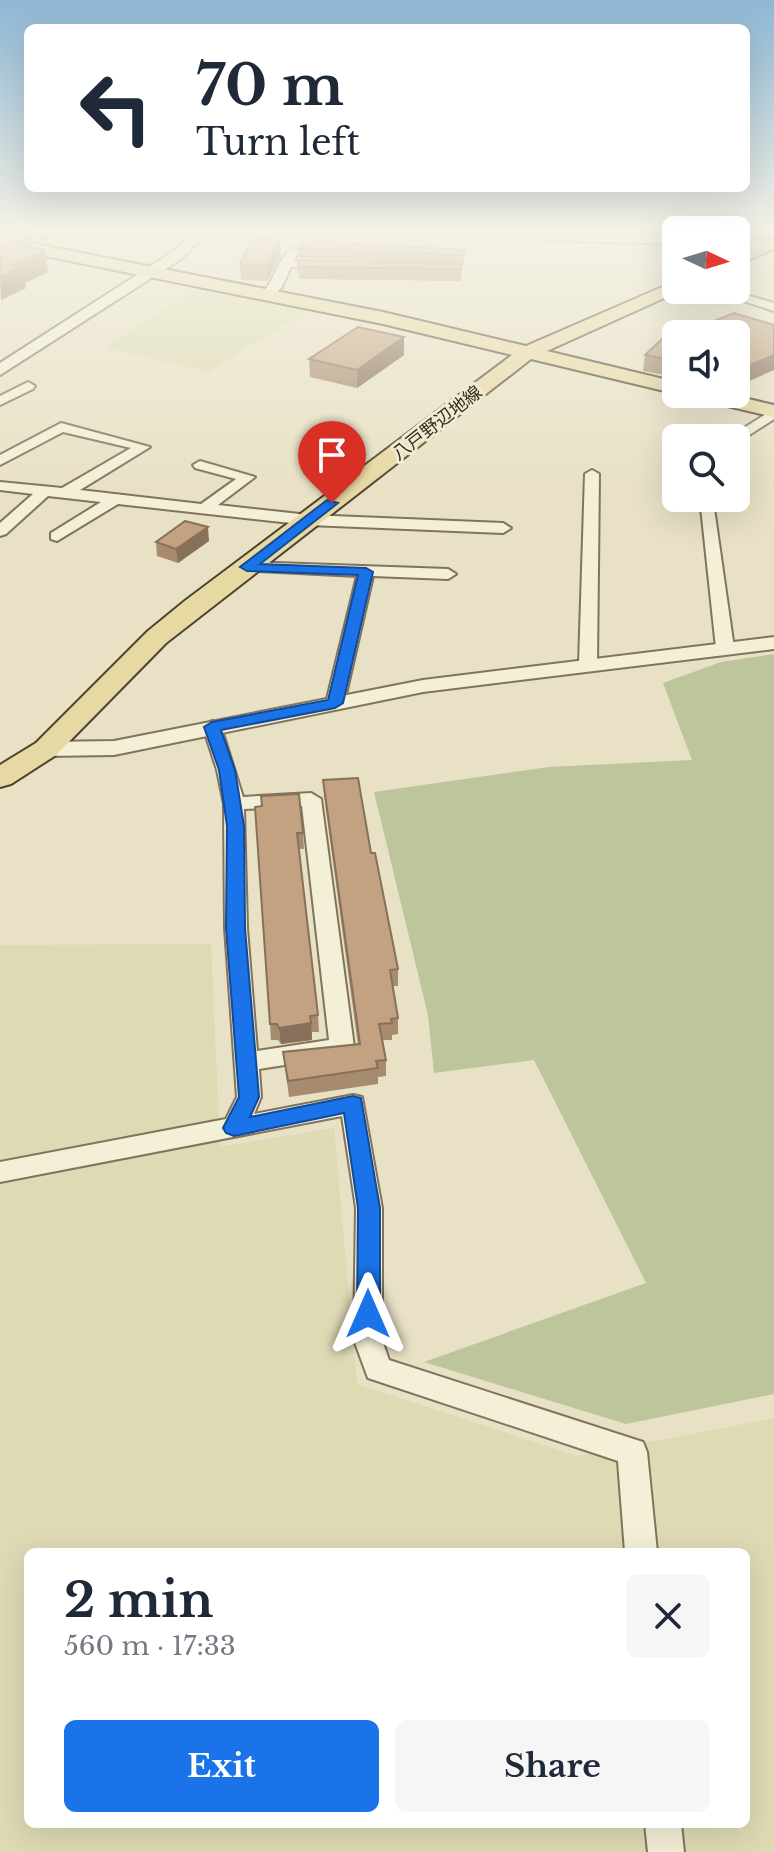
<!DOCTYPE html>
<meta charset="utf-8">
<style>
:root{--surface:#fff;--page:#f6f6f7;--text:#1f2937;--muted:#747a83;--accent:#1a73e8}
body{margin:0;font-family:"Libre Baskerville","Noto Sans JP",serif;background:var(--page);color:var(--text);height:100vh;display:flex;flex-direction:column;font-size:30px;white-space:nowrap}
*{box-sizing:border-box;margin:0}
p{font-size:26px;color:var(--muted)}
.icon{flex:none;width:44px;height:44px;fill:none;stroke:currentColor;stroke-width:2;stroke-linecap:round;stroke-linejoin:round}
.map{position:relative;flex:1;overflow:hidden}
.panel{position:absolute;left:24px;top:1548px;width:726px;height:280px;display:flex;flex-direction:column;background:var(--surface);border-radius:12px;box-shadow:0 8px 32px #0002}
.panel>*{flex:none}
.banner{position:absolute;left:24px;top:24px;width:726px;height:168px;border-radius:12px;box-shadow:0 8px 32px #0002;background:#fff;color:var(--text);overflow:hidden}
.needle{width:52px;rotate:94deg}
.fabs{position:absolute;left:662px;top:216px;display:grid;gap:16px}
.fabs a{display:grid;place-items:center;width:88px;height:88px;border-radius:12px;background:var(--surface);box-shadow:0 8px 32px #0002;font-size:40px}
.pin{position:absolute;display:grid;place-items:center;width:68px;height:68px;color:#fff;margin:-82px -34px;border-radius:50% 50% 50% 0;rotate:-45deg;box-shadow:0 0 8px #0007}
.pin .icon{rotate:45deg}
.me{position:absolute;width:88px;margin:-44px;rotate:0deg;stroke-linejoin:round;filter:drop-shadow(0 0 6px #0008)}
.turn{display:flex;align-items:center;gap:28px;height:168px;padding:0 40px;font-size:36px}
.turn .icon{width:104px;height:104px;stroke-width:2.5}
.turn b{display:block;font-size:56px;line-height:68px}
.round{display:grid;place-items:center;flex:none;width:84px;height:84px;border-radius:12px;background:var(--page)}
.head{display:flex;align-items:center;justify-content:space-between;height:136px;padding:0 40px}
h1{font-size:48px;font-weight:800;line-height:60px}
.cta{display:flex;gap:16px;margin-top:auto;padding:16px 40px}
.cta a{flex:1;height:92px;border-radius:12px;background:var(--accent);color:#fff;font-size:32px;font-weight:800;line-height:92px;text-align:center}
.cta a+a{background:var(--page);color:var(--text)}
.map>svg:first-child{display:block}
.farmland{fill:#dddab4;fill-rule:evenodd}
.green{fill:#bcc59b}
.lines{fill:none;stroke-linecap:round;stroke-linejoin:round}
.minor-casing{stroke:#81745e;stroke-width:4}
.tertiary-casing{stroke:#81745e;stroke-width:4}
.primary-casing{stroke:#4f4231;stroke-width:4}
.minor{fill:#f4efd7;fill-rule:evenodd}
.tertiary{fill:#f4efd7;fill-rule:evenodd}
.primary{fill:#e7d9a2;fill-rule:evenodd}
.wall{fill:#a78b6e}
.shaded-wall{fill:#88715a}
.building{fill:#c2a280;stroke:#88715a;stroke-width:2}
.route{fill:#1a73e8;stroke:#114b97;stroke-width:2}
.labels{text-anchor:middle;dominant-baseline:central;stroke-width:6;stroke-linejoin:round;paint-order:stroke}
.far-street-label{font-size:18px;fill:#332b20;stroke:#f1ebd4}
</style>
<div class="map">
<svg width="774" height="1852" viewBox="0 0 774 1852">
<rect width="100%" height="100%" fill="#e8e1c5"/>
<!-- farmland -->
<g class="farmland">
<path d="M65,232H184L179,242L60,239Z"/>
<path d="M305,232H536L535,255L299,247Z"/>
<path d="M196,288L309,310L209,372L105,348Z"/>
<path d="M211,944L220,1147L334,1128L357,1384L577,1456L774,1418V1852H0V945ZM28,1552H746V1824H28Z"/>
</g>
<!-- green -->
<path class="green" d="M774,654V1394L626,1424L424,1362L646,1283L534,1060L434,1073L428,1015L374,792L549,767L692,760L663,683L721,662Z"/>
<g class="lines">
<!-- minor casing -->
<g class="minor-casing">
<g id="minor">
<path d="M544,235L676,238V244L540,240V236Z"/>
<path d="M736,240L771,241L774,247L736,246Z"/>
<path d="M293,248L299,251L294,261L324,262L330,265L324,268L291,267L282,287L272,297H264L262,294C274,281 279,256 293,248Z"/>
<path d="M709,290H728L774,303V311Z"/>
<path d="M28,382L35,386L33,389L0,405V396Z"/>
<path d="M774,409V419L740,441L728,438Z"/>
<path d="M61,423L150,447L80,490L201,504L236,479L195,468L193,465L200,461L255,477L218,505L309,515L503,523L511,528L503,533L309,525L118,504L57,541L51,539V533L101,502L48,496L6,534L0,536V523L33,494L0,490V482L62,488L131,448L63,432L0,465V455Z"/>
<path d="M592,470L599,474L597,664L588,669L579,664L585,474Z"/>
<path d="M700,498H710L713,501L734,648L725,653L716,648Z"/>
<path d="M247,562L448,569L456,574L448,579L373,576L344,703L335,709L326,703L357,576L241,570V564Z"/>
<path d="M212,721L221,727L243,797L311,793L321,799L354,1047L350,1053L342,1056L259,1069L261,1097L254,1114L353,1095L362,1097L382,1208V1340L389,1360L643,1442L647,1452L657,1552H625L618,1461L368,1378L354,1340L356,1208L342,1116L0,1182V1162L226,1119L237,1097L225,928L224,804L217,770L203,727ZM302,806L329,1040L257,1051L247,928L244,809Z"/>
<path d="M645,1824H681L684,1852H648Z"/>
</g>
</g>
<!-- tertiary casing -->
<g class="tertiary-casing">
<g id="tertiary">
<path d="M195,232H208L181,259L0,375V363L171,253Z"/>
<path d="M774,637V649L423,692L114,755L46,756L38,754L35,749L38,744L46,742L114,741L423,680Z"/>
</g>
</g>
<!-- primary casing -->
<g class="primary-casing">
<g id="primary">
<path d="M0,237L383,312L526,346L676,281V290H682L547,351L676,382L677,394L531,359L166,643L56,755L11,784L0,787V765L36,743L148,631L186,600L512,355L383,324L0,247Z"/>
<path d="M774,238V249L736,265V254Z"/>
<path d="M690,394H727L774,405V417L693,398Z"/>
</g>
</g>
<!-- minor -->
<use href="#minor" class="minor"/>
<!-- tertiary -->
<use href="#tertiary" class="tertiary"/>
<!-- primary -->
<use href="#primary" class="primary"/>
</g>
<!-- wall -->
<g class="wall">
<path d="M0,232H52L44,243L31,240L32,248L45,250L48,272L25,283L26,288L1,300Z"/>
<path d="M280,240L281,255L267,281L241,280L240,264Z"/>
<path d="M304,243L464,250V260L463,264L299,258L298,248L305,247Z"/>
<path d="M297,260L462,264L461,281L300,279L297,271Z"/>
<path d="M676,336V373L669,370L664,375L643,371L645,355L666,340Z"/>
<path d="M404,337V355L357,388L310,377L309,359Z"/>
<path d="M209,541L178,563L157,556L156,542Z"/>
<path d="M323,780L371,853L398,969V986H393L398,1018V1034L392,1035V1040H383L386,1060V1076L378,1077V1084L289,1097L283,1052L358,1045L324,796Z"/>
<path d="M255,807L303,833L304,849H299L318,1015L319,1032H312V1040L281,1044L278,1040H271Z"/>
</g>
<!-- shaded-wall -->
<g class="shaded-wall">
<path d="M42,232H52L44,243Z"/>
<path d="M30,236L33,256L45,250L48,272L25,283L26,288L1,300L0,277L14,244Z"/>
<path d="M280,240L281,255L267,281V265Z"/>
<path d="M404,337V355L357,388V370Z"/>
<path d="M671,354L669,370L664,375L666,359Z"/>
<path d="M774,355V370L736,387V371Z"/>
<path d="M208,527L209,541L178,563L176,549Z"/>
<path d="M311,1023L312,1040L281,1044L279,1028Z"/>
</g>
<!-- building -->
<g class="building">
<path d="M0,232L30,236L14,244L45,250L14,265L22,266L0,277Z"/>
<path d="M254,239L280,240L267,265L240,264L250,242Z"/>
<path d="M322,242L464,250V255L298,248L306,247L304,243Z"/>
<path d="M297,260L462,264L461,269L300,267Z"/>
<path d="M734,313L774,325V355L736,371V334H681Z"/>
<path d="M358,327L404,337L357,370L309,359Z"/>
<path d="M676,336V356L671,354L666,359L645,355L662,339L666,340Z"/>
<path d="M185,521L208,527L176,549L156,542Z"/>
<path d="M358,778L371,853H375L398,969L390,970L398,1018L391,1019L392,1023L379,1024L386,1060L376,1061L378,1068L288,1081L283,1052L360,1044L323,780Z"/>
<path d="M299,794L303,833H297L318,1015L310,1016L311,1023L279,1028L277,1024H270L255,807L262,806L261,796Z"/>
</g>
<!-- sky -->
<linearGradient id="sky" x2="0" y2="1"><stop stop-color="#8db7d5"/><stop offset="0.47" stop-color="#f5f2e5"/><stop offset="1" stop-color="#f5f2e5" stop-opacity="0"/></linearGradient>
<rect width="774" height="491" fill="url(#sky)"/>
<!-- route -->
<path class="route" d="M327,500L338,503L260,564L366,568L373,572L343,703L335,708L221,730L235,770L244,826L245,928L259,1097L250,1117L353,1096L361,1098L380,1208V1314L377,1321L368,1324L360,1321L357,1314L358,1208L344,1113L234,1136L226,1133L223,1128L239,1097L226,928L227,826L219,770L204,727L212,722L328,700L358,575L247,571L240,567Z"/>
<g class="labels">
<!-- far-street labels -->
<g class="far-street-label">
<text transform="translate(437 423) rotate(-38)">八戸野辺地線</text>
</g>
</g>
</svg>
<div class="fabs">
<a><svg class="needle" viewBox="-14 -14 28 28"><path d="M0-13l5 13h-10z" fill="#e53935"/><path d="M0 13l5-13h-10z" fill="#747a83"/></svg></a>
<a><svg class="icon" aria-label="sound" viewBox="0 0 24 24"><path d="M4 9h4l5-4v14l-5-4H4zM17 9q2 3 0 6"/></svg></a>
<a><svg class="icon" aria-label="search" viewBox="0 0 24 24"><circle cx="10" cy="10" r="6"/><path d="M15 15l6 6"/></svg></a>
</div>
<div class="pin" style="left:332px;top:503px;background:#d93025"><svg class="icon" aria-label="arrive" viewBox="0 0 24 24"><path d="M6 21V4h12l-3 4 3 4H6"/></svg></div>
<svg class="me" style="left:368px;top:1314px" viewBox="-20 -20 40 40"><path d="M0-17L14 15 0 8-14 15z" fill="#1a73e8" stroke="#fff" stroke-width="4"/></svg>
<div class="banner">
<div class="turn"><svg class="icon" aria-label="left" viewBox="0 0 24 24"><path d="M17 20v-9H6M10 6l-5 5 5 5"/></svg><div><b>70 m</b>Turn left</div></div>
</div>
<section class="panel">
<div class="head"><div><h1>2 min</h1><p>560 m · 17:33</p></div><a class="round"><svg class="icon" aria-label="close" viewBox="0 0 24 24"><path d="M6 6l12 12M18 6L6 18"/></svg></a></div>
<div class="cta"><a>Exit</a><a>Share</a></div>
</section>
</div>
